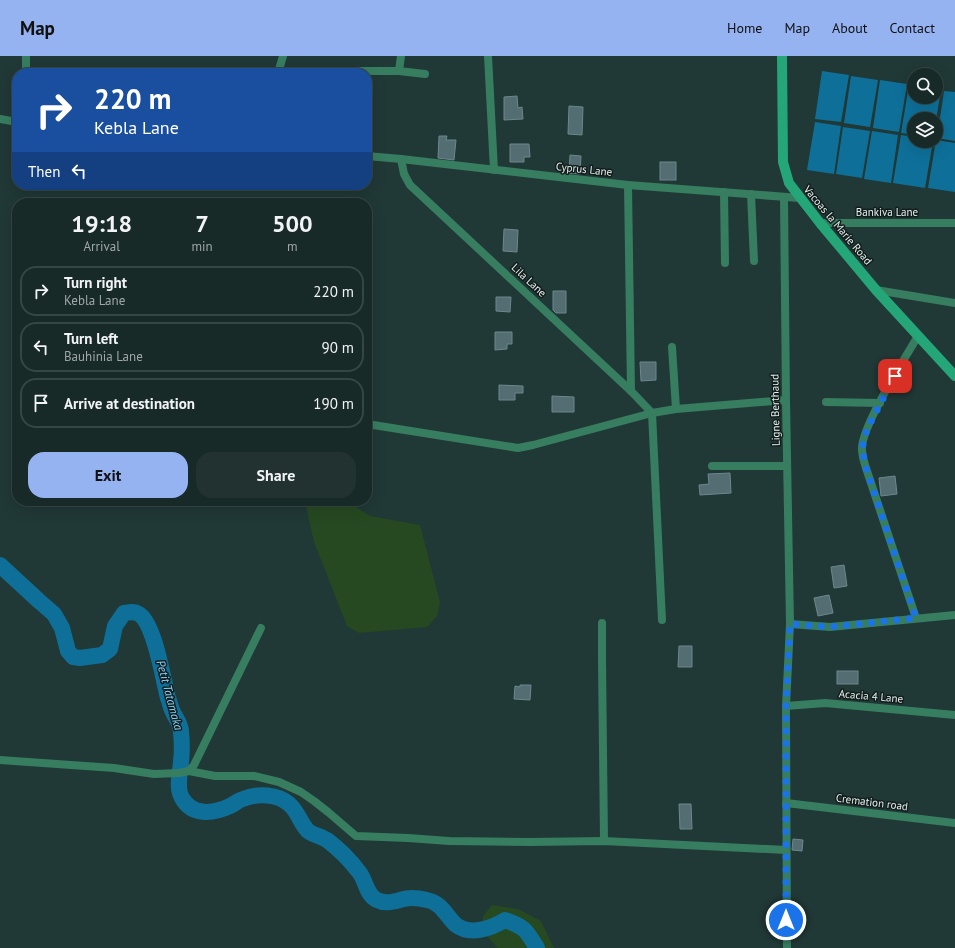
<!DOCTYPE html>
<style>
:root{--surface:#182a28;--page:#213230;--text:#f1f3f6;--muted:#9fa7a8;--line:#364645;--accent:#95b2f1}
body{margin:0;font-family:"PT Sans",sans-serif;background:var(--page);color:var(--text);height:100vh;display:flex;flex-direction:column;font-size:15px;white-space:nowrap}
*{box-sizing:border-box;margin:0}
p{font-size:13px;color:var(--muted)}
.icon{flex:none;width:22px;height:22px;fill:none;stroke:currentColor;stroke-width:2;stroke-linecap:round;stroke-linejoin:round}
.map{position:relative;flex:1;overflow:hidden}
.sheet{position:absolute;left:12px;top:142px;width:360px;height:308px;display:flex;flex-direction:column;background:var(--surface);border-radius:16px;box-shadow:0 4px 16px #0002,0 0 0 1px var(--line)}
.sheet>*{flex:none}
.hud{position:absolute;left:12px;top:12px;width:360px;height:122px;border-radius:16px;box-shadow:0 4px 16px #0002,0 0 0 1px var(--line);background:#1a4fa0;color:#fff;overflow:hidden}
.tools{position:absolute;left:907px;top:12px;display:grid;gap:8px}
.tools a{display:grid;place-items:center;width:36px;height:36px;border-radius:50%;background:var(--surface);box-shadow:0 4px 16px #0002,0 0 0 1px var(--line);font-size:20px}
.pin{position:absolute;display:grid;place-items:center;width:34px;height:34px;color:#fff;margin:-17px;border-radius:8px;box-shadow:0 2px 6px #0006}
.me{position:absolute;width:44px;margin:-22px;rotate:0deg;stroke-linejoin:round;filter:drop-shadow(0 0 3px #0008)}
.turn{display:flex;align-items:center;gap:14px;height:84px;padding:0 16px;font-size:18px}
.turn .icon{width:52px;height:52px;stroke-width:2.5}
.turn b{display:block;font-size:28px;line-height:34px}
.then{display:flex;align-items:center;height:38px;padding:0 16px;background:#0003;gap:8px;font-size:15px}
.eta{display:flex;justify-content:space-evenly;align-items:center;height:68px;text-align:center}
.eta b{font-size:24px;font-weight:700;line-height:28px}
.button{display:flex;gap:8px;margin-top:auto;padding:8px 16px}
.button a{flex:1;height:46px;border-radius:16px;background:var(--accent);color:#111;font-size:16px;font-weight:700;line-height:46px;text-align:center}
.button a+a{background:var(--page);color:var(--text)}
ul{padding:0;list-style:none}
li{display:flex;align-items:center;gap:12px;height:50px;margin:0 8px 6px;padding:0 8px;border:2px solid var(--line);border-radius:16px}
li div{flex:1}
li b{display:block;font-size:15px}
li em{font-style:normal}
header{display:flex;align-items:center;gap:24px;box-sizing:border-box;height:56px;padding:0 20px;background:var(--accent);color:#111}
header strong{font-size:19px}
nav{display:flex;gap:22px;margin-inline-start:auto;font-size:14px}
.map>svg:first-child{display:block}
.green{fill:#264921}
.water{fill:#0e7099}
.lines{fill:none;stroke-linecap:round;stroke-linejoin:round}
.river{stroke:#0e7099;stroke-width:16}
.building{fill:#546d72;stroke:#6d878c}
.minor{stroke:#377d60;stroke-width:8}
.secondary{stroke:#24a679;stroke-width:10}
.route{stroke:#1a73e8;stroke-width:7;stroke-dasharray:0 12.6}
.labels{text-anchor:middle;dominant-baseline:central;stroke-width:3;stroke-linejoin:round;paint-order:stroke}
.street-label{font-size:11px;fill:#e3f1ef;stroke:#131d1c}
.water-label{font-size:12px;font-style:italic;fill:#85d0fa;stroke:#131d1c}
</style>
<header>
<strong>Map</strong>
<nav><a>Home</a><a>Map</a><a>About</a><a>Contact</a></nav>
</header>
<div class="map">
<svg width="955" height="892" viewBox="0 0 955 892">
<rect width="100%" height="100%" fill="#203836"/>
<!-- green -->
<g class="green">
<path d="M305,445H346L370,460L420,469L440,546L437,560L427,571L359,577L347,570L314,486Z"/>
<path d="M492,849L518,853L541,865L554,892H498L482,875L483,860Z"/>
</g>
<!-- water -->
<g class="water">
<path d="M822,15L849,19L841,66L815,63Z"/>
<path d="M851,20L878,24L870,71L844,67Z"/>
<path d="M880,24L907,28L899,76L873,72Z"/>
<path d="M909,29H914V41H936V33L941,34L936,64V63H914V79L901,77Z"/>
<path d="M944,35L955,36V85L937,82Z"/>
<path d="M815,66L841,70L834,118L807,114Z"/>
<path d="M843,71L870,75L862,122L836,118Z"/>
<path d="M872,75L898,79L891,127L864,123Z"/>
<path d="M901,79L914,81V85H933L925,132L893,127Z"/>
<path d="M936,84L955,87V136L928,132Z"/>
</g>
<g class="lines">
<!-- river -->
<path class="river" d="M0,509L39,545L54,558L62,572L68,595L73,601L80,602L102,599L110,593L115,570L124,557C130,556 134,555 139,558C155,568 163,624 168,642C170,646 170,650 172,654C175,662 181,667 181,676C182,685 182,697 181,706C180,718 176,732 182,742C192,760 213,758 230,750C235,748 238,744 243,743C257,737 278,738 289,748C298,755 300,767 308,775C313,779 321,780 327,784C339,793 350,804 359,816C366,824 366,839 377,844C389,850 400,842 412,842C417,842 423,843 427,844C442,847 446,860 456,869C470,880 492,872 505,864C525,871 526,874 537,892"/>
</g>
<!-- building -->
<g class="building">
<path d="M517,40L518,52L522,51L523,63L504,64V41Z"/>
<path d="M569,50L583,51L582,79L568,78Z"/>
<path d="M439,80H447L446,84H456L454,104L438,102Z"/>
<path d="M510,88H529L530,101H524V106H510Z"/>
<path d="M570,99L581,100L580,118L569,117Z"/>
<rect x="660" y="106" width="16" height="18"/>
<path d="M504,173L518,174L517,196L503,195Z"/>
<path d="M553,235H566V257H556L553,254Z"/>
<path d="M496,241H511L510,256L496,255Z"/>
<path d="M495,276H512V288H507V293L495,294Z"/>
<path d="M640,306H656V324L641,325Z"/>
<path d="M499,329L523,330V337H515V344H499Z"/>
<path d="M552,340L574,341V356H552Z"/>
<path d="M730,417L731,437L700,439L699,429L709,428L708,418Z"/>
<path d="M895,420L897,438L881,440L879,422Z"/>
<path d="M844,509L847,530L834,532L831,511Z"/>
<path d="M829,539L833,557L818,560L814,542Z"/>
<path d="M679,590H692V611H678Z"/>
<rect x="837" y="615" width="21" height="13"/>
<path d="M520,629H531L530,644L514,643L515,630L520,631Z"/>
<path d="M679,748H691L692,773H680Z"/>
<path d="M793,783L803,784L802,795L792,794Z"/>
</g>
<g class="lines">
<!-- minor -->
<g class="minor">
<path d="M488,0L494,114"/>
<path d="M356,15H399L425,18"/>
<path d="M399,15L401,0"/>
<path d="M26,17V0"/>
<path d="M278,17L283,0"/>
<path d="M0,63L17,66"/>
<path d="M367,100L401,103L628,129L800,142"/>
<path d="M401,103L404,118L410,129L631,335L652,357L662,564"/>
<path d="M628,129L631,335"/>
<path d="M724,136L725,207"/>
<path d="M751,138L754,205"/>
<path d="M784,141L786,344L790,568L786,650L787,892"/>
<path d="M820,167H955"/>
<path d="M876,234L955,247"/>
<path d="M672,291L676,353"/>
<path d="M826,346L880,347"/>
<path d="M367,368L518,392L533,389L652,357L676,353L786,344"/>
<path d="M712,410H787"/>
<path d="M916,562L866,412C864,406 862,399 862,393C861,371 905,302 918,280"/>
<path d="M602,567V604L604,785"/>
<path d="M790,568L830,571L955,559"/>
<path d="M786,650L825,647L955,659"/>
<path d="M0,704L114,712L154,718L179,717L189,715L194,709L261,572"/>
<path d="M189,715L215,720H254L279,726L301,736L314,745L328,756L356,780L408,782L449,785L529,786L604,785L786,794"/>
<path d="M786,747L955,767"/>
</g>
<!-- secondary -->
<path class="secondary" d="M782,0L783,106L789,127L820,167L876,234L955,320"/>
</g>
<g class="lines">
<!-- route -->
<path class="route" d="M786,864V650L790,568L830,571L916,562L866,412L862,392L867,373L895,320"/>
</g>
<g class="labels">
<!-- street labels -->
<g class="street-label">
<text transform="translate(584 113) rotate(6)">Cyprus Lane</text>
<text x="887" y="156">Bankiva Lane</text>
<text transform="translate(838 169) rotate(50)">Vacoas la Marie Road</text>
<text transform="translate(529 224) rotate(43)">Lila Lane</text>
<text transform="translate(775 354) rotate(-91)">Ligne Berthaud</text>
<text transform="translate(871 640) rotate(5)">Acacia 4 Lane</text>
<text transform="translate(872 746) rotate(7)">Cremation road</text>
</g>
<!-- water labels -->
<g class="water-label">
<text transform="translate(170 639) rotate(75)">Petit Tatamaka</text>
</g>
</g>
</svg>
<div class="tools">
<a><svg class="icon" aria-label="search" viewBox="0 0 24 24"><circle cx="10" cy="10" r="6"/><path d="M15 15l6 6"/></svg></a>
<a><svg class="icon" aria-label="layers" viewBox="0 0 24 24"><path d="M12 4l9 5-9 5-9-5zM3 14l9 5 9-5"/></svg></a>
</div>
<div class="pin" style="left:895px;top:320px;background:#d93025"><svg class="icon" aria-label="arrive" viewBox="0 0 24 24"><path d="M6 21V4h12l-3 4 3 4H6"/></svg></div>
<svg class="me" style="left:786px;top:864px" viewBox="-20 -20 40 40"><circle r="17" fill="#1a73e8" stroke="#fff" stroke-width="3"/><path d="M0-11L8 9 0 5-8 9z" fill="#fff"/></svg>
<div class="hud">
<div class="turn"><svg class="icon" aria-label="right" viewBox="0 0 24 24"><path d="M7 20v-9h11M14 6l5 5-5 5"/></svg><div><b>220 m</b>Kebla Lane</div></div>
<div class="then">Then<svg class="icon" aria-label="left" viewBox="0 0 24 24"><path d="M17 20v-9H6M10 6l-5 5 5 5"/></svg></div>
</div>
<section class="sheet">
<div class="eta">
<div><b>19:18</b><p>Arrival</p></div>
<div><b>7</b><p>min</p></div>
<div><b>500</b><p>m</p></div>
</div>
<ul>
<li><svg class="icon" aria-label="right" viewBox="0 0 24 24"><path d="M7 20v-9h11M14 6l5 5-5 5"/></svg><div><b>Turn right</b><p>Kebla Lane</p></div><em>220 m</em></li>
<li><svg class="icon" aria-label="left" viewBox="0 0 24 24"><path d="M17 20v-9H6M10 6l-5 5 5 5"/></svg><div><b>Turn left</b><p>Bauhinia Lane</p></div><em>90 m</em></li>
<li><svg class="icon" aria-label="arrive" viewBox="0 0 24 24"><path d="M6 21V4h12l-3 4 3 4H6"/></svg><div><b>Arrive at destination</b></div><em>190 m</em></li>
</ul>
<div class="button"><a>Exit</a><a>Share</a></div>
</section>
</div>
